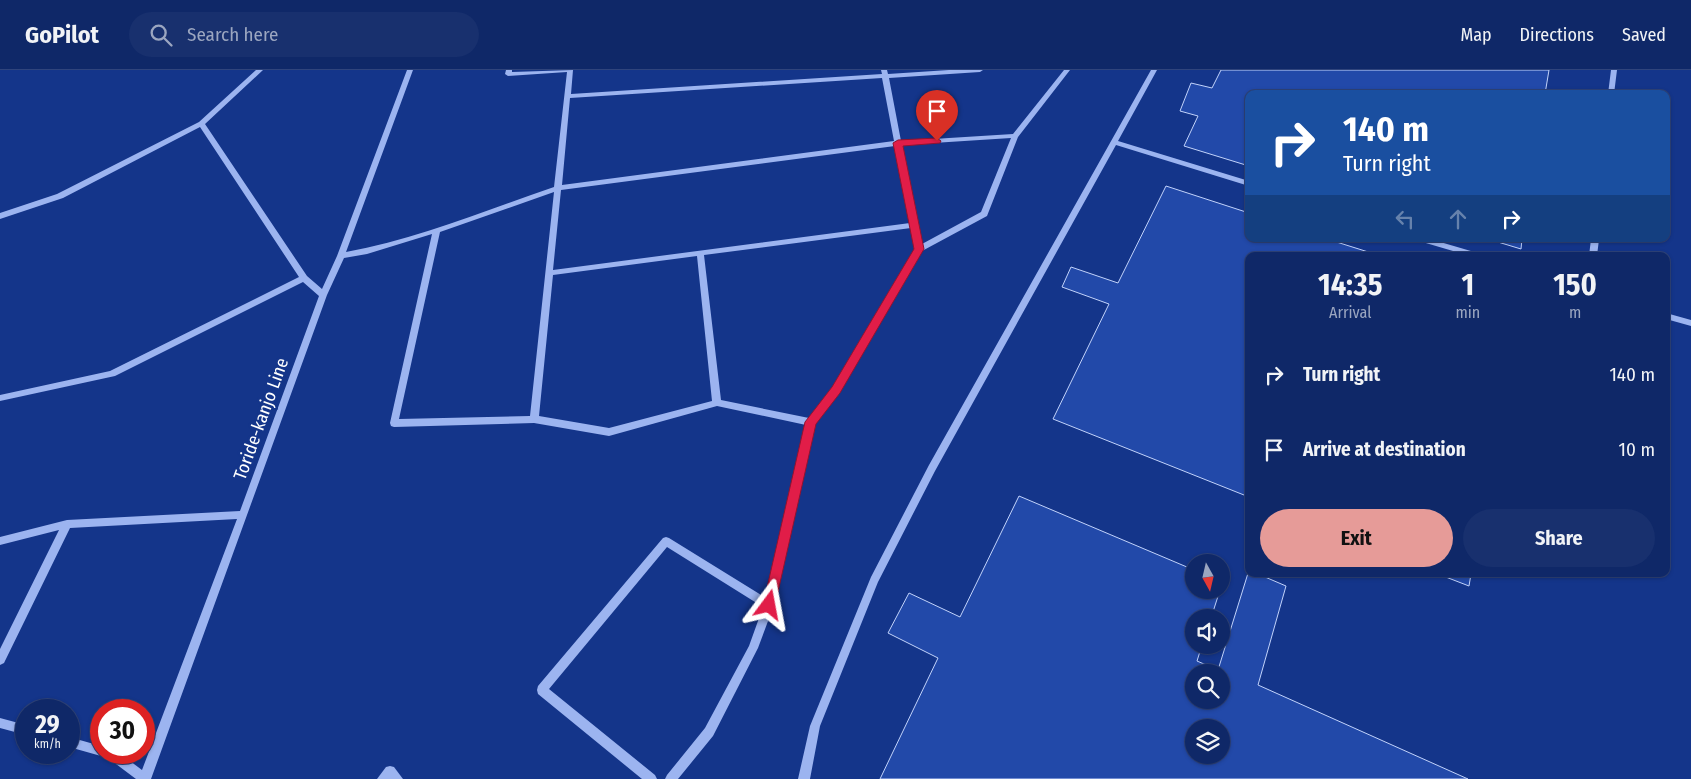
<!DOCTYPE html>
<style>
:root{--surface:#0f2868;--page:#18306e;--text:#f1f3f6;--muted:#9ba6c0;--line:#2f447c;--accent:#e69b98}
body{margin:0;font-family:"Fira Sans Condensed",sans-serif;background:var(--page);color:var(--text);height:100vh;display:flex;flex-direction:column;font-size:19px;white-space:nowrap}
*{box-sizing:border-box;margin:0}
p{font-size:16px;color:var(--muted)}
.icon{flex:none;width:28px;height:28px;fill:none;stroke:currentColor;stroke-width:2;stroke-linecap:round;stroke-linejoin:round}
.map{position:relative;flex:1;overflow:hidden}
.drawer{position:absolute;left:1245px;top:182px;width:425px;height:325px;display:flex;flex-direction:column;background:var(--surface);border-radius:10px;box-shadow:0 1px 4px #0004,0 0 0 1px var(--line)}
.drawer>*{flex:none}
.banner{position:absolute;left:1245px;top:20px;width:425px;height:152px;border-radius:10px;box-shadow:0 1px 4px #0004,0 0 0 1px var(--line);background:#1a4fa0;color:#fff;overflow:hidden}
.needle{width:32px;rotate:172deg}
.buttons{position:absolute;left:1185px;top:484px;display:grid;gap:10px}
.buttons a{display:grid;place-items:center;width:45px;height:45px;border-radius:50%;background:var(--surface);box-shadow:0 1px 4px #0004,0 0 0 1px var(--line);font-size:25px}
.speed{position:absolute;left:15px;top:629px;display:flex;gap:10px;font-size:25px;font-weight:700;text-align:center}
.speed>*{display:grid;place-content:center;width:65px;height:65px;border-radius:50%;background:var(--surface);box-shadow:0 1px 4px #0004,0 0 0 1px var(--line);line-height:1}
.speed small{font-size:12px;font-weight:400}
.speed .limit{border:8px solid #d22;background:#fff;color:#111}
.pin{position:absolute;display:grid;place-items:center;width:42px;height:42px;color:#fff;margin:-51px -21px;border-radius:50% 50% 50% 0;rotate:-45deg;box-shadow:0 0 5px #0007}
.pin .icon{rotate:45deg}
.me{position:absolute;width:55px;margin:-28px;rotate:13deg;stroke-linejoin:round;filter:drop-shadow(0 0 4px #0008)}
.turn{display:flex;align-items:center;gap:18px;height:105px;padding:0 15px;font-size:22px}
.turn .icon{width:65px;height:65px;stroke-width:2.5}
.turn b{display:block;font-size:35px;line-height:42px}
.lanes{display:flex;align-items:center;height:48px;padding:0 15px;background:#0003;justify-content:center;gap:25px;direction:ltr}
.lanes .off{opacity:.35}
.eta{display:flex;justify-content:space-evenly;align-items:center;height:85px;text-align:center}
.eta b{font-size:30px;font-weight:700;line-height:35px}
.button{display:flex;gap:10px;margin-top:auto;padding:10px 15px}
.button a{flex:1;height:58px;border-radius:30px;background:var(--accent);color:#111;font-size:20px;font-weight:700;line-height:58px;text-align:center}
.button a+a{background:var(--page);color:var(--text)}
ul{padding:0;list-style:none}
li{display:flex;align-items:center;gap:15px;height:75px;padding:0 15px}
li div{flex:1}
li b{display:block;font-size:19px}
li em{font-style:normal}
header{display:flex;align-items:center;gap:30px;box-sizing:border-box;height:70px;padding:0 25px;background:var(--surface);border-bottom:1px solid var(--line)}
header strong{font-size:24px}
nav{display:flex;gap:28px;margin-inline-start:auto;font-size:18px}
.search{width:350px;height:45px;background:var(--page);display:flex;align-items:center;gap:12px;box-sizing:border-box;padding:0 18px;border-radius:28px;color:var(--muted);font-size:19px}
.map>svg:first-child{display:block}
.building{fill:#2249a9;stroke:#c2d3fb;fill-rule:evenodd}
.lines{fill:none;stroke-linecap:round;stroke-linejoin:round}
.minor{fill:#9cb4f0;fill-rule:evenodd}
.route{fill:#e11d48;stroke:#92132f}
.labels{text-anchor:middle;dominant-baseline:central;stroke-width:5;stroke-linejoin:round;paint-order:stroke}
.street-label{font-size:18px;fill:#fff;stroke:#14358a}
</style>
<header>
<strong>GoPilot</strong>
<div class="search"><svg class="icon" aria-label="search" viewBox="0 0 24 24"><circle cx="10" cy="10" r="6"/><path d="M15 15l6 6"/></svg>Search here</div>
<nav><a>Map</a><a>Directions</a><a>Saved</a></nav>
</header>
<div class="map">
<svg width="1691" height="709" viewBox="0 0 1691 709">
<rect width="100%" height="100%" fill="#14358a"/>
<!-- building -->
<g class="building">
<path d="M1221,0H1549L1545,24H1249V96L1184,76L1198,46L1180,41L1191,13L1212,18Z"/>
<path d="M1166,116L1249,143V169H1327L1381,186H1249V427L1053,349L1109,234L1062,217L1071,197L1118,213Z"/>
<path d="M1488,169H1522L1521,179Z"/>
<path d="M1019,426L1194,500V520H1220L1211,548H1194V575H1202L1197,591L1218,600L1249,500V504H1258L1286,516L1258,615L1468,709H880L938,588L888,563L909,523L960,547ZM1194,602H1221V630H1194ZM1194,658H1221V685H1194Z"/>
<path d="M1438,504H1471L1469,516Z"/>
</g>
<g class="lines">
<!-- minor -->
<g class="minor">
<path d="M256,0H263L205,54L307,206L322,219L337,186L407,0H413L346,182C417,169 486,140 554,117L567,2L508,6L505,4L506,0H512V2L573,0L571,24L882,4L881,0H887L888,4L949,0H983L980,2L889,8L901,71L1013,64L1064,0H1070L1018,67L987,146L922,181L839,322L815,353L774,535L758,578L713,666L678,709H665L667,705L705,658L749,576L763,537L667,477L549,619L655,705L657,709H642L538,624L537,620L538,616L663,468L666,467L669,468L766,528L806,355L717,336L609,366L534,353L394,357L391,356L390,353L432,164L367,184L344,188L327,225L151,709H136L104,685L101,686L69,677V667L101,676V682H118L142,700L237,449L70,458L4,593L0,595V579L59,460L0,475V467L67,450L240,441L319,226L303,212L115,306L0,331V325L110,301L299,207L200,57L63,128L0,149V143L57,124L199,52ZM882,8L894,71L562,115L570,28ZM1011,68L981,142L922,174L902,75ZM895,76L910,153L553,200L561,120ZM554,122L530,346L399,349L440,162ZM911,158L915,179L833,318L809,348L721,330L704,185ZM697,186L712,331L609,358L539,346L553,205Z"/>
<path d="M1151,0H1157L1118,71L1249,111V116L1116,75L935,401L878,512L820,656L810,709H798L810,656L871,507L929,395Z"/>
<path d="M1611,0H1617L1614,24H1608Z"/>
<path d="M1418,169H1430L1481,184L1482,186H1470L1419,171Z"/>
<path d="M1591,169H1599L1597,186H1589Z"/>
<path d="M1666,243L1691,250V256L1666,249Z"/>
<path d="M0,648L26,655V665L0,658Z"/>
<path d="M390,696L394,697L403,709H377L386,697Z"/>
</g>
</g>
<!-- route -->
<path class="route" d="M937,68L941,71L940,73L903,76L924,179L840,323L816,354L775,535L774,540L769,541L764,540L763,535L805,352L832,317L914,179L893,73L898,70Z"/>
<g class="labels">
<!-- street labels -->
<g class="street-label">
<text transform="translate(261 349) rotate(-70)">Toride-kanjo Line</text>
</g>
</g>
</svg>
<div class="buttons">
<a><svg class="needle" viewBox="-14 -14 28 28"><path d="M0-13l5 13h-10z" fill="#e53935"/><path d="M0 13l5-13h-10z" fill="#9ba6c0"/></svg></a>
<a><svg class="icon" aria-label="sound" viewBox="0 0 24 24"><path d="M4 9h4l5-4v14l-5-4H4zM17 9q2 3 0 6"/></svg></a>
<a><svg class="icon" aria-label="search" viewBox="0 0 24 24"><circle cx="10" cy="10" r="6"/><path d="M15 15l6 6"/></svg></a>
<a><svg class="icon" aria-label="layers" viewBox="0 0 24 24"><path d="M12 4l9 5-9 5-9-5zM3 14l9 5 9-5"/></svg></a>
</div>
<div class="speed"><div>29<small>km/h</small></div><div class="limit">30</div></div>
<div class="pin" style="left:937px;top:71px;background:#d93025"><svg class="icon" aria-label="arrive" viewBox="0 0 24 24"><path d="M6 21V4h12l-3 4 3 4H6"/></svg></div>
<svg class="me" style="left:769px;top:535px" viewBox="-20 -20 40 40"><path d="M0-17L14 15 0 8-14 15z" fill="#e11d48" stroke="#fff" stroke-width="4"/></svg>
<div class="banner">
<div class="turn"><svg class="icon" aria-label="right" viewBox="0 0 24 24"><path d="M7 20v-9h11M14 6l5 5-5 5"/></svg><div><b>140 m</b>Turn right</div></div>
<div class="lanes"><svg class="icon off" aria-label="left" viewBox="0 0 24 24"><path d="M17 20v-9H6M10 6l-5 5 5 5"/></svg><svg class="icon off" aria-label="ahead" viewBox="0 0 24 24"><path d="M12 20V5M6 11l6-6 6 6"/></svg><svg class="icon" aria-label="right" viewBox="0 0 24 24"><path d="M7 20v-9h11M14 6l5 5-5 5"/></svg></div>
</div>
<section class="drawer">
<div class="eta">
<div><b>14:35</b><p>Arrival</p></div>
<div><b>1</b><p>min</p></div>
<div><b>150</b><p>m</p></div>
</div>
<ul>
<li><svg class="icon" aria-label="right" viewBox="0 0 24 24"><path d="M7 20v-9h11M14 6l5 5-5 5"/></svg><div><b>Turn right</b></div><em>140 m</em></li>
<li><svg class="icon" aria-label="arrive" viewBox="0 0 24 24"><path d="M6 21V4h12l-3 4 3 4H6"/></svg><div><b>Arrive at destination</b></div><em>10 m</em></li>
</ul>
<div class="button"><a>Exit</a><a>Share</a></div>
</section>
</div>
